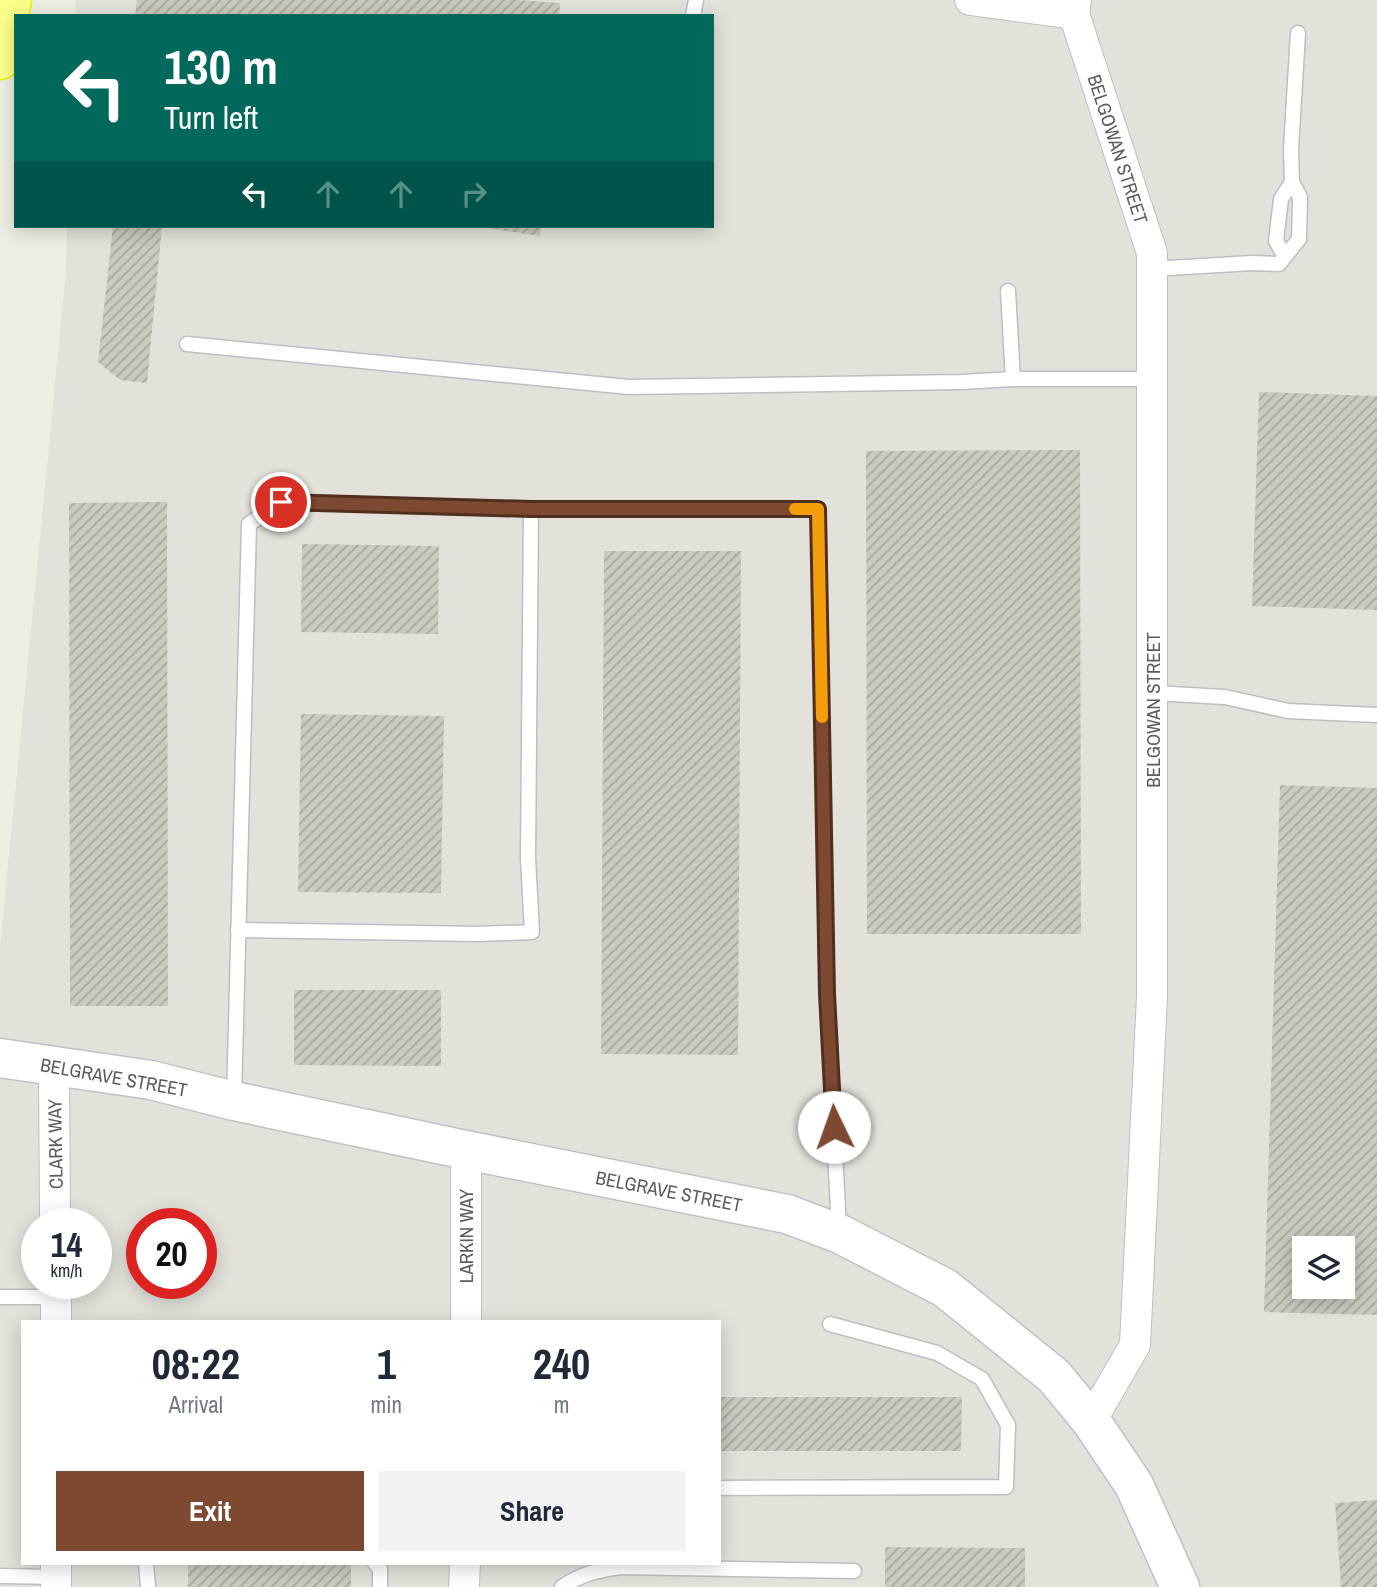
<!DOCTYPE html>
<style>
:root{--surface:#fff;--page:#f2f2f3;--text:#1f2937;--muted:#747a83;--accent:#7d4930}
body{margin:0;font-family:"Archivo Narrow",sans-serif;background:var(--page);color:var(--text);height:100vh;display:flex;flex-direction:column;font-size:26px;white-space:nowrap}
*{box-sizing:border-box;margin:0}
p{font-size:23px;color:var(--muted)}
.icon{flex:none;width:38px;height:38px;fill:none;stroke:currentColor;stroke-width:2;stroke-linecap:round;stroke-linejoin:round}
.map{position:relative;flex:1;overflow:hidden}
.side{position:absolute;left:21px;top:1320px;width:700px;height:245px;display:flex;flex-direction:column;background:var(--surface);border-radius:0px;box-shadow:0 4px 18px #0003}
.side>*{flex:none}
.banner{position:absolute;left:14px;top:14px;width:700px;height:214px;border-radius:0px;box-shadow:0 4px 18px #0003;background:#00695c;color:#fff;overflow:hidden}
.tools{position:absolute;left:1292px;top:1236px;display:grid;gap:14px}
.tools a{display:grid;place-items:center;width:63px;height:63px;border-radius:0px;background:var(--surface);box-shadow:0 4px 18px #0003;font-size:35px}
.speed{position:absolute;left:21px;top:1208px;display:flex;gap:14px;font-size:35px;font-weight:700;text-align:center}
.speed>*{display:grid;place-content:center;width:91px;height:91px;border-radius:50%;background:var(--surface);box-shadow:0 4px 18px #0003;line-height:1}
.speed small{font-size:18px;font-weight:400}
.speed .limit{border:10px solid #d22;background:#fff;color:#111}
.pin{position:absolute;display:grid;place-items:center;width:60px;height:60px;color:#fff;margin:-30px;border:4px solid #fff;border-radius:50%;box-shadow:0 2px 7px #0007}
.me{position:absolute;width:77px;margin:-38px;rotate:357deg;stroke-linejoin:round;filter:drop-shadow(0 0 5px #0008)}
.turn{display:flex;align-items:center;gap:24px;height:147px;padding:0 35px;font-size:32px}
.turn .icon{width:91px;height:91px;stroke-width:2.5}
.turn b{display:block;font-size:49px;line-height:60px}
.lanes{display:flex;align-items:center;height:66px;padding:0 35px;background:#0003;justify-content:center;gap:35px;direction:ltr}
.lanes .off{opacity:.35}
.eta{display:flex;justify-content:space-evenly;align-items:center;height:119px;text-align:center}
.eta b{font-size:42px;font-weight:700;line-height:49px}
.button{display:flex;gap:14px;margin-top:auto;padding:14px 35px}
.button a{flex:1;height:80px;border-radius:0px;background:var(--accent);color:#fff;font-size:28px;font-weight:700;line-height:80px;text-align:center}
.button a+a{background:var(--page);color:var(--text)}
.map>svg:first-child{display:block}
.industrial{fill:#e2e2db;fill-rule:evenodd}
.building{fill:url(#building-hatch);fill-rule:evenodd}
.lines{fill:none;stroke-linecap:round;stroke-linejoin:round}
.lane-casing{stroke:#bdbec5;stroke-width:17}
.street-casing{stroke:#bdbec5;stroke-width:32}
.secondary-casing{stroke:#c0c0c9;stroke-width:41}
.highway-casing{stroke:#f2ec00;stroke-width:41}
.lane{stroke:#fff;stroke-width:14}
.street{stroke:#fff;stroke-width:30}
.secondary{stroke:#fff;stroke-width:38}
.highway{stroke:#fbff8a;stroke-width:38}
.route-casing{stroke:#512f1f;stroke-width:18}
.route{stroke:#7d4930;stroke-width:12}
.slow{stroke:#f59e0b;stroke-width:12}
.labels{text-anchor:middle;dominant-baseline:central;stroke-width:5;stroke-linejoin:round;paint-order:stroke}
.street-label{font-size:19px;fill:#5b5d64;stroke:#fff}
</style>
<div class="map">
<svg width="1377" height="1587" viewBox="0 0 1377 1587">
<defs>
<pattern id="building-hatch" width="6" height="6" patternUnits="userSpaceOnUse" patternTransform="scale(1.75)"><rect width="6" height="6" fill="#cacabf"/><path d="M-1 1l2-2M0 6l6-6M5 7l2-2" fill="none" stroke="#a7a79f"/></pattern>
</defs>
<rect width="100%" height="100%" fill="#eeefe3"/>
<!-- industrial -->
<path class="industrial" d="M76,0H1377V1587H0V947L66,270L67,226H712V16H75ZM37,1223H96V1283H37ZM142,1223H201V1283H142ZM1304,1248H1342V1286H1304ZM23,1321H719V1563H23Z"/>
<!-- building -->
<g class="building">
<path d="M137,0H519L560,3L559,16H135Z"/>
<path d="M113,226H162L147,383L120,380L98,362Z"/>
<path d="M473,226H541L540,236Z"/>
<path d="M1259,392L1377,396V610L1252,606Z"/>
<path d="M1080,450L1081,934H867L866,451Z"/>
<path d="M167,502L168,1006H70L69,503Z"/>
<path d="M302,544L439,546L438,634L301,632Z"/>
<path d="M604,551H741L738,1055L601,1054Z"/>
<path d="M301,714L444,716L441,893L298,892Z"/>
<path d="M1280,785L1377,788V1315L1264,1312ZM1304,1248H1342V1286H1304Z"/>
<path d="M294,990H441V1066L294,1065Z"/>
<path d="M719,1397H962L961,1451H719Z"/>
<path d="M1377,1500V1587H1341L1335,1503Z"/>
<path d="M885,1547L1025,1548V1587H885Z"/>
<rect x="188" y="1563" width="163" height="24"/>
</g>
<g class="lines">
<!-- lane casing -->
<g class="lane-casing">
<g id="lane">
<path d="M693,16L696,0"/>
<path d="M1284,255L1276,241L1281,199L1292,182"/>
<path d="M1152,269L1252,263L1279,264L1299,239L1300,197L1292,182L1291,149L1298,33"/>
<path d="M1008,291L1013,379"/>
<path d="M187,344L629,387L962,382L1013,379H1153"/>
<path d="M1153,693L1225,697L1288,711L1377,715"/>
<path d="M238,930L478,934L532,932L528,858L531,509"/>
<path d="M234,1100L249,524L281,502L531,509H818L827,994L839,1229"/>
<path d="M0,1297H56"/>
<path d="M719,1488L1006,1487L1008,1425L982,1379L937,1353L830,1324"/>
<path d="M146,1563L148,1587"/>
<path d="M375,1563L380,1568V1587"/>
<path d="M0,1576L56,1577"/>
<path d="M562,1587C581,1574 598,1570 621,1567L854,1571"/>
</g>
</g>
<!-- street casing -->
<g class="street-casing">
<g id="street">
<path d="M970,0L1074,14"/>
<path d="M1076,0L1074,14L1152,253V996L1135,1345L1091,1421"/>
<path d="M54,1066L55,1223"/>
<path d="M56,1283V1321"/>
<path d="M466,1321V1150"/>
<path d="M56,1587V1563"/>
<path d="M464,1587L465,1563"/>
</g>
</g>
<!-- secondary casing -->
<g class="secondary-casing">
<path id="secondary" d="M0,1058L151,1080L234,1101L466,1150L787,1214L840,1234L945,1288L1054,1376L1091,1421L1134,1485L1180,1587"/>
</g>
<!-- highway casing -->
<g class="highway-casing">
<path id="highway" d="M0,60L12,0"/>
</g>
<!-- lane -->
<use href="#lane" class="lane"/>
<!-- street -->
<use href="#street" class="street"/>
<!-- secondary -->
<use href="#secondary" class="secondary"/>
<!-- highway -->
<use href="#highway" class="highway"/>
</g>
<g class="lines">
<!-- route casing -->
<g class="route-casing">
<path id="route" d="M281,502L531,509H818L827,994L834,1127"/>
</g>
<!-- route -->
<use href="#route" class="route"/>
<!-- slow -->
<path class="slow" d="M795,509H818L822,717"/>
</g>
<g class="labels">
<!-- street labels -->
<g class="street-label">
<text transform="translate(1118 149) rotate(72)">BELGOWAN STREET</text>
<text transform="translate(1153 710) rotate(-90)">BELGOWAN STREET</text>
<text transform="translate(114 1077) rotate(10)">BELGRAVE STREET</text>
<text transform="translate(55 1144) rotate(-91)">CLARK WAY</text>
<text transform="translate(669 1191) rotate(11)">BELGRAVE STREET</text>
<text transform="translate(466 1236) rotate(-90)">LARKIN WAY</text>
</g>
</g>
</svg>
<div class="tools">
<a><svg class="icon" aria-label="layers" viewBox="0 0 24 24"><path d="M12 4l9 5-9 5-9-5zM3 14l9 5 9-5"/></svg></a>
</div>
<div class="speed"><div>14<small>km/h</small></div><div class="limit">20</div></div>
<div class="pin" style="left:281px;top:502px;background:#d93025"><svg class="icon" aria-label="arrive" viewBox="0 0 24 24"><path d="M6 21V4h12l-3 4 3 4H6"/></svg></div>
<svg class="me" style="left:834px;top:1127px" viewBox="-20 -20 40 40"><circle r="19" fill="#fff"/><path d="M0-13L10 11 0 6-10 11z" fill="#7d4930"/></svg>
<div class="banner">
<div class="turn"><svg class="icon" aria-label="left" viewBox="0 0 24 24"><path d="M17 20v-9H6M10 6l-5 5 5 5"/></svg><div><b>130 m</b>Turn left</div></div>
<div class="lanes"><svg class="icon" aria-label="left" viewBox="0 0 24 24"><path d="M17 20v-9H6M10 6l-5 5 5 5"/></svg><svg class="icon off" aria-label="ahead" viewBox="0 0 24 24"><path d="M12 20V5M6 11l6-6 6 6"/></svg><svg class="icon off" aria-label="ahead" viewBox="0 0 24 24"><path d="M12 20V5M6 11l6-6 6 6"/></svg><svg class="icon off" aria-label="right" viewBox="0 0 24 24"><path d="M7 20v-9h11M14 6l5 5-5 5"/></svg></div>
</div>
<section class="side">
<div class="eta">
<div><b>08:22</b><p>Arrival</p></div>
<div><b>1</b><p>min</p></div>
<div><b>240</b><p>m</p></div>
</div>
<div class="button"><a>Exit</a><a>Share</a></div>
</section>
</div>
